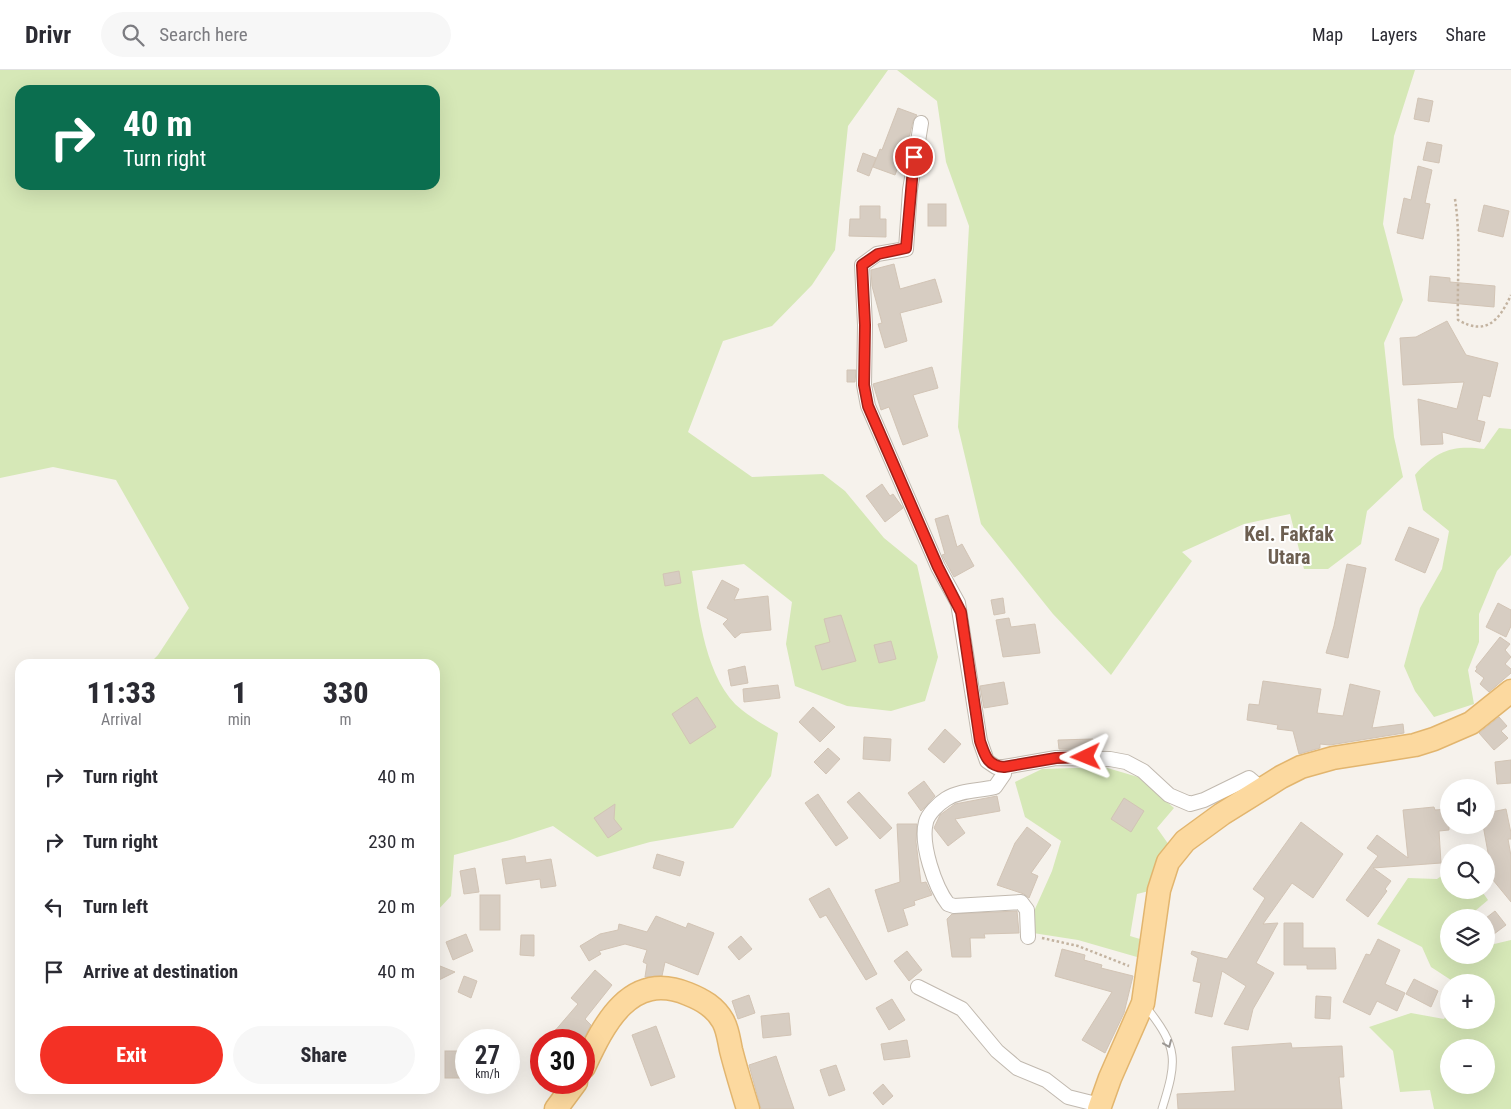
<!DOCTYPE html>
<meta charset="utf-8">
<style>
:root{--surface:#fff;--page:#f7f7f7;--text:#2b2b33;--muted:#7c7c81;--line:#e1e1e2;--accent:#f43125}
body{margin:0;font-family:"Roboto Condensed",sans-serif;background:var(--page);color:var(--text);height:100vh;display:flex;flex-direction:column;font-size:19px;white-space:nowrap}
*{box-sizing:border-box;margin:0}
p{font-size:16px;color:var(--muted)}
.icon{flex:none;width:28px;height:28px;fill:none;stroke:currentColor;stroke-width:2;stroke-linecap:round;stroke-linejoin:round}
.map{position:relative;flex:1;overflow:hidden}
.side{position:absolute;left:15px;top:589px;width:425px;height:435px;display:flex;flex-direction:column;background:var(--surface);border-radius:15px;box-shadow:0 5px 20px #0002}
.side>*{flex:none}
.banner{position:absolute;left:15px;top:15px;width:425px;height:105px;border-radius:15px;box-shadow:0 5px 20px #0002;background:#0b6e4f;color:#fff;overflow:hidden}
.fabs{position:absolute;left:1440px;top:709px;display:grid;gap:10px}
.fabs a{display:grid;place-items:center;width:55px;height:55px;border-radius:50%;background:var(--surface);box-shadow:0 5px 20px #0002;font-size:25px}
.speed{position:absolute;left:455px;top:959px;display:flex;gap:10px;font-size:25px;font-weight:700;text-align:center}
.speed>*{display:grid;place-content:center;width:65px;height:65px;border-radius:50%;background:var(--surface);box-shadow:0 5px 20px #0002;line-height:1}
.speed small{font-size:12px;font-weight:400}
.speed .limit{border:8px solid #d22;background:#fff;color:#111}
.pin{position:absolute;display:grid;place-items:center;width:42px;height:42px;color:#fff;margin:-21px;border:2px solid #fff;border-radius:50%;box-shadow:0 1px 5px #0007}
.me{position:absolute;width:55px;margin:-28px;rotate:268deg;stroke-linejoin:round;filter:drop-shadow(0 0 4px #0008)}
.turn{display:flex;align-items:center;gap:18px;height:105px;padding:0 25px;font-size:22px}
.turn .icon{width:65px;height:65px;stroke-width:2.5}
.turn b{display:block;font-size:35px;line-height:42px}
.eta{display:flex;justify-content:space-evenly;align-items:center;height:85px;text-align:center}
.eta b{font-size:30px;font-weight:800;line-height:35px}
.cta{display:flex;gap:10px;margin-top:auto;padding:10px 25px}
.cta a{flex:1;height:58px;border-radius:30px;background:var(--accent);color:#fff;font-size:20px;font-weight:800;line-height:58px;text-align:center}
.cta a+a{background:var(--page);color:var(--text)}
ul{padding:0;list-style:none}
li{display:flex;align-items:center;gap:15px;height:65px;padding:0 25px}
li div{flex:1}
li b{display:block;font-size:19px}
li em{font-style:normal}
header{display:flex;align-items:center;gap:30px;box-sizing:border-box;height:70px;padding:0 25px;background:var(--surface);border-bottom:1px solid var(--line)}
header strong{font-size:24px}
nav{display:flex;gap:28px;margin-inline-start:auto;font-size:18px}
.search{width:350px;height:45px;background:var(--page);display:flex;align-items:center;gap:12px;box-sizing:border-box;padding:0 18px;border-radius:28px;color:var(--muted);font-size:19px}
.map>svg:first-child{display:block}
.green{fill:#d6e8b7;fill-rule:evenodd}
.building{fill:#d7cdc2;stroke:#d2c4b5}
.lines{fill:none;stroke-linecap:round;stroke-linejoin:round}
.service-casing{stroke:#c1b9af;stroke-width:9}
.minor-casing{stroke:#c1b9af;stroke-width:16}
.primary-casing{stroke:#e2b56e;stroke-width:25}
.path{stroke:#c3b3a0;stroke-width:2.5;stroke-dasharray:2.5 2.5;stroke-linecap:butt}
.service{stroke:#fff;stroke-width:7}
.minor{stroke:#fff;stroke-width:14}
.primary{stroke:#fcd99f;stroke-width:22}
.oneway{stroke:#9b9793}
.route-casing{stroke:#9f2018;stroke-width:12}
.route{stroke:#f43125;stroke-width:9}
.labels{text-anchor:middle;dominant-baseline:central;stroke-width:4;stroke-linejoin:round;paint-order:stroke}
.district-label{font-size:20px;font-weight:bold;fill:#6d5f51;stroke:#fff}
</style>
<header>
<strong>Drivr</strong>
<div class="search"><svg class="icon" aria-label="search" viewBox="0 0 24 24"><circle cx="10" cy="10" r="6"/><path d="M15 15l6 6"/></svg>Search here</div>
<nav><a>Map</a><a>Layers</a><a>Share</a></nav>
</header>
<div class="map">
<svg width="1511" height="1039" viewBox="0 0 1511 1039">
<rect width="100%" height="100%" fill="#f6f2ec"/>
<!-- green -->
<g class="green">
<path d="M0,0H888L848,56L835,180L812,215L772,256L723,271L688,362L752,407L823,404L845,421L884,468L917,495L938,587L925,631L891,641L847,636L795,616L786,574L792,532L744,494L692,501C699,544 705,611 742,640C753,649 766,656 778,663L771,706L733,758L650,772L597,787L553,756L510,770L454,785L451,826L435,843V594H149L158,585L189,538L116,410L53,397L0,408ZM20,20H435V115H20Z"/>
<path d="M897,0H1415L1394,66L1383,154L1403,230L1384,273L1394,367L1403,407L1367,441L1361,474L1328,499H1304L1290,444L1244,454L1182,482L1192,491L1111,605L1053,544L981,454L958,357L969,156L946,92L937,31Z"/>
<path d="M1499,358L1511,359V485L1497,501L1479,544V572L1468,600L1474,634L1434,647L1415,621L1404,596L1420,538L1442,499L1449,461L1423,440L1415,405C1436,381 1452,375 1484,379Z"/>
<path d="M1104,697L1138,707L1174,738L1157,758L1169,775L1149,821L1137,824L1130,866L1140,869L1137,887L1078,870L1033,863L1035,839L1052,801L1061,771L1025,747L1015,712L1042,699Z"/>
<path d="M1449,801V820H1481L1488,830L1468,847L1449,848V885H1486V876L1511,870V1039H1434L1430,1020L1400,1022L1393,981L1369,957L1411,943L1444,949L1449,941V950H1486V912H1454L1431,897L1422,877L1377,854L1408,808L1437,809ZM1449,978H1486V1015H1449Z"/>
</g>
<!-- building -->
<g class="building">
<path d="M1418,28L1433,31L1429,52L1414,49Z"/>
<path d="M898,38L917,45L913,51L910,64L895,105L873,97L880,79L882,80Z"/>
<path d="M1427,72L1442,75L1439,93L1423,90Z"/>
<path d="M863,83L876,88L869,106L857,101Z"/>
<path d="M1418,96L1432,100L1425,133L1430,134L1423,169L1397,163L1404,128L1411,130Z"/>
<rect x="928" y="134" width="18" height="22"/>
<path d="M1484,135L1509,141L1503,167L1478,161Z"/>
<path d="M860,136H880V149H886V167L849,166L850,149H860Z"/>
<path d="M894,194L900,219L935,209L942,232L900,243L907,271L885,278L878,254L882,253L872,216L871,200Z"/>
<path d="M1430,206L1450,208V212L1495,216L1494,237L1428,231Z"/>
<path d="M1447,251L1466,285L1498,293L1490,327L1483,325L1477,350L1485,352L1480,372L1442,362L1443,374L1421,375L1418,329L1457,339L1464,312L1403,315L1400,268L1416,267Z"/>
<path d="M932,297L938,318L913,325L928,366L903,375L889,337L881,340L873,314Z"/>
<path d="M847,300H856L855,312H847Z"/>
<path d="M882,414L890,426L893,424L903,438L885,452L866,426Z"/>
<path d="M948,445L957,477L962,474L974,496L954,507L942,485L945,484L935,449Z"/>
<path d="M1409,457L1439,469L1425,503L1395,490Z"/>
<path d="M1347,494L1366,498L1348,588L1326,583L1334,556Z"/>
<path d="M679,501L681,513L665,516L663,504Z"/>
<path d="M722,510L739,519L734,530L768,526L771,560L741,563L735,568L723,554L728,549L707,538Z"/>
<path d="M1003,528L1005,543L994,545L991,530Z"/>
<path d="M1498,533L1511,540V556L1506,567L1486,557Z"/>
<path d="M841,545L856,591L822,600L815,576L830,572L824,549Z"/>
<path d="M1009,548L1011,557L1035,554L1040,583L1003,587L996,550Z"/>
<path d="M1500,567L1510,574L1505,580L1511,587L1505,594L1511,599V603L1489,622L1480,614L1484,608L1475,601L1477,599L1476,597Z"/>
<path d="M891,571L896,589L879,593L874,575Z"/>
<path d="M745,596L748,613L731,616L728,600Z"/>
<path d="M1263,611L1321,619L1317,643L1343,646L1350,614L1380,621L1372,658L1403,654L1404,663L1330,675L1320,674V678L1299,684L1293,661L1277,659L1278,655L1247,650L1249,634L1259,635Z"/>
<path d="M1004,612L1008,634L984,638L980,616Z"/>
<path d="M778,615L780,628L744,632L743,619Z"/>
<path d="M697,627L716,657L690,674L672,644Z"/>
<path d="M813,637L835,657L820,672L799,652Z"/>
<path d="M1499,647L1507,656L1501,661L1508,668L1494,680L1479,663Z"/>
<path d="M945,659L961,674L944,693L928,679Z"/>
<path d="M864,667L891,669L890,691L863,689Z"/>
<path d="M1093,669V680L1059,679L1058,670Z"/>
<path d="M828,678L840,689L826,704L814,692Z"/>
<path d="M1511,690V713L1497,714L1495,692Z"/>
<path d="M924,711L935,726L921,741L908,723Z"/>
<path d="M859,722L892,758L880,769L847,732Z"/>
<path d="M818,724L848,768L836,776L805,733Z"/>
<path d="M997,726L1000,741L955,749L965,763L948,776L934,758L940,745L955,734Z"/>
<path d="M1124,728L1144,741L1131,762L1111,749Z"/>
<path d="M615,734L614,749L622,759L608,768L594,748Z"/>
<path d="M1434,737L1435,740L1449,739V760L1439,761L1441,793L1373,798L1391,811L1385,819L1387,821L1368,847L1346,830L1378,786L1367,778L1377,765L1408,788L1403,740Z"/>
<path d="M1506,739L1511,763V769H1508L1511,786V832L1493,810L1483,755H1489L1487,743Z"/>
<path d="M1301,752L1343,784L1313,828L1292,813L1263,854L1278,853L1256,893L1274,903L1253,939L1248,960L1224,954L1246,916L1222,901L1212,947L1195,943L1201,913L1193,911L1198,888L1191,884L1192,881L1227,889L1265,828L1253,819Z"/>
<path d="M897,754H917L916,772L921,813L926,812L932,825L914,831L915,835L903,839L908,855L888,862L875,820L900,812Z"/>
<path d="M1027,757L1051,775L1031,803L1038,806L1029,828L1024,824L997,815L1015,773Z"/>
<path d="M657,784L684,792L680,806L653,798Z"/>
<path d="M525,786L526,793L551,789L556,816L541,818L540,809L506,814L502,789Z"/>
<path d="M475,798L479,822L464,824L460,801Z"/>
<path d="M829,818L877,904L866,910L826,845L820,848L809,829Z"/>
<rect x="480" y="825" width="20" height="35"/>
<path d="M1017,841L1019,863L984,864L985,868H970L971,887H952L947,849L952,844Z"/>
<path d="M1495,841L1506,855L1486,870V848Z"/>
<path d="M656,846L686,858L688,853L714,863L698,905L665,892L662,906L645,907L647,894L643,892L647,880L625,874L599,881L601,884L589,891L580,876L600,864L618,860L619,854L647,862Z"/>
<path d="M1284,853H1303V878H1335L1336,899H1307V895H1284Z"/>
<path d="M466,864L473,881L453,890L446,872Z"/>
<path d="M521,865H534V886L520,885Z"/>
<path d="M741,866L752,879L739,890L728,877Z"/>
<path d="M1378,869L1400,880L1385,914L1405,923L1397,941L1377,931L1370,945L1343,932L1366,884L1370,885Z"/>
<path d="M1062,879L1085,885L1084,890L1102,895L1101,898L1133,906L1124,943L1105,983L1082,970L1112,922L1055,906Z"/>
<path d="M907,881L922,900L909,911L894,891Z"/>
<path d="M435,894L455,902L435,912Z"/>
<path d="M595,900L612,915L585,949L591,955L585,966L581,970H547L578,934L571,928Z"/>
<path d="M464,906L477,911L471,928L458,922Z"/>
<path d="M1414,909L1438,921L1431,937L1406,924Z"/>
<path d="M749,925L755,943L738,949L732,931Z"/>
<path d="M1316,926L1331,927L1330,949L1315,948Z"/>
<path d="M892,929L905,950L889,960L876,938Z"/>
<path d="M789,943L791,965L763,968L761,946Z"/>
<path d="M656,956L675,1007L651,1016L632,965Z"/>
<path d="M907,970L910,987L884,990L881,974Z"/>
<path d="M1291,973L1292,978L1342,976L1344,1007H1339L1342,1039H1178L1177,1024L1235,1021L1232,977Z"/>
<rect x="445" y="981" width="21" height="27"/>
<path d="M776,986L784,1010L794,1039H761L749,995Z"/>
<path d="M836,995L845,1020L829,1026L820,1000Z"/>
<path d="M883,1014L893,1026L883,1035L873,1023Z"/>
</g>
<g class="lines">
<!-- service casing -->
<g class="service-casing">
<path id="service" d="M1146,937C1179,978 1177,991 1162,1039"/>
</g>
<!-- minor casing -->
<g class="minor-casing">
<g id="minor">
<path d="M921,53L910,120L906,179L877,184L862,195L865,255L864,315L868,336L938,497L958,533L980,671L987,691L996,697H1004L1056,688L1110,689L1126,692L1143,701L1169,725L1190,734L1204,730L1249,708L1262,719"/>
<path d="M1004,697V704L995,717C979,721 960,720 946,729C938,734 928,744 926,752C920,774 935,817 948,834L954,836L1021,832L1027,840L1028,867"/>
<path d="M918,917L962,939L997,981L1017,998L1046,1010L1068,1027L1100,1035"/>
</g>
</g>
<!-- primary casing -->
<g class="primary-casing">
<g id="primary">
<path d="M584,997C604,954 630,900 688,924C703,930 715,937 723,951C728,960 729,971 731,980C736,1000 742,1019 748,1039"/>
<path d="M556,1039L576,1012"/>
<path d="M1099,1039L1110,1008L1143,933L1159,820L1168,792L1185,771L1222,744L1281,707L1301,697L1333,688L1415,675L1434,669L1471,653L1511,621"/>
</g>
</g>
<!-- path -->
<g class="path">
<path d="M1455,129C1461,169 1457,209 1458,250C1486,266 1499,251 1511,225"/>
<path d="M1042,868L1078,876L1129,896"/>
</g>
<!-- service -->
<use href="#service" class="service"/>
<!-- minor -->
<use href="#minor" class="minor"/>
<!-- primary -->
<use href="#primary" class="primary"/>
</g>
<!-- one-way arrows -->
<defs><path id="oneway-chevron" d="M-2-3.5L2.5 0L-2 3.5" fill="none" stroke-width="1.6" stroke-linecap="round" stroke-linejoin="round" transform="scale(1.25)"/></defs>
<use class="oneway" href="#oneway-chevron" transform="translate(1168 974) rotate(67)"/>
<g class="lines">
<!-- route casing -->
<g class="route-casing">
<path id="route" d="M914,87L906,178L878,184L862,195L865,255L864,315L868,336L938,497L961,542L980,671C985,685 987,696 1004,697L1056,688L1086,687"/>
</g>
<!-- route -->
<use href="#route" class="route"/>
</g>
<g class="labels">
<!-- district labels -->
<g class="district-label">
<text x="1289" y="464">Kel. Fakfak<tspan x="1289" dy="23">Utara</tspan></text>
</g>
</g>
</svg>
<div class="fabs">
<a><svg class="icon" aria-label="sound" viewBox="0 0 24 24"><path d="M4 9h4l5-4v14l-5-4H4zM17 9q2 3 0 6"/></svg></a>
<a><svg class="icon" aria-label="search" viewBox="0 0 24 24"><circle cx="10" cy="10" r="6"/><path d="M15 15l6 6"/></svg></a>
<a><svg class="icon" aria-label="layers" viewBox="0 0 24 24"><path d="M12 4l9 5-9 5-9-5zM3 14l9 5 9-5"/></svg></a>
<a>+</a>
<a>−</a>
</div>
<div class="speed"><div>27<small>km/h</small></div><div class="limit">30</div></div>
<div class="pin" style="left:914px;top:87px;background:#d93025"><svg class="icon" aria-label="arrive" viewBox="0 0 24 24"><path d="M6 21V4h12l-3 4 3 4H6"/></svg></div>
<svg class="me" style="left:1086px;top:687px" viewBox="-20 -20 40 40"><path d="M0-17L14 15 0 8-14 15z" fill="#f43125" stroke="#fff" stroke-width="4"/></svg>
<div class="banner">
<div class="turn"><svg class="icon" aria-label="right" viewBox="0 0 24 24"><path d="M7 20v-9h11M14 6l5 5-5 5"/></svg><div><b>40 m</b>Turn right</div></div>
</div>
<section class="side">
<div class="eta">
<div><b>11:33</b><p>Arrival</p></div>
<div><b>1</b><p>min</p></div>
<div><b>330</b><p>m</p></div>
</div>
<ul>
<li><svg class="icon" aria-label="right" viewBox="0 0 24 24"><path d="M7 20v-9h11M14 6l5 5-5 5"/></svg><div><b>Turn right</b></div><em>40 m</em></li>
<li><svg class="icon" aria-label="right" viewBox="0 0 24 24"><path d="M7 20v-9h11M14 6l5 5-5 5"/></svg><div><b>Turn right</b></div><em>230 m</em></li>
<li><svg class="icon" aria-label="left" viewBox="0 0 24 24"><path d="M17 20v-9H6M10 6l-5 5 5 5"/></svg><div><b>Turn left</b></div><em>20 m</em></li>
<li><svg class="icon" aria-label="arrive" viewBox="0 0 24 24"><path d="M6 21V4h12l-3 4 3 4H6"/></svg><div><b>Arrive at destination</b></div><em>40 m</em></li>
</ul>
<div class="cta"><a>Exit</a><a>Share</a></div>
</section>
</div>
